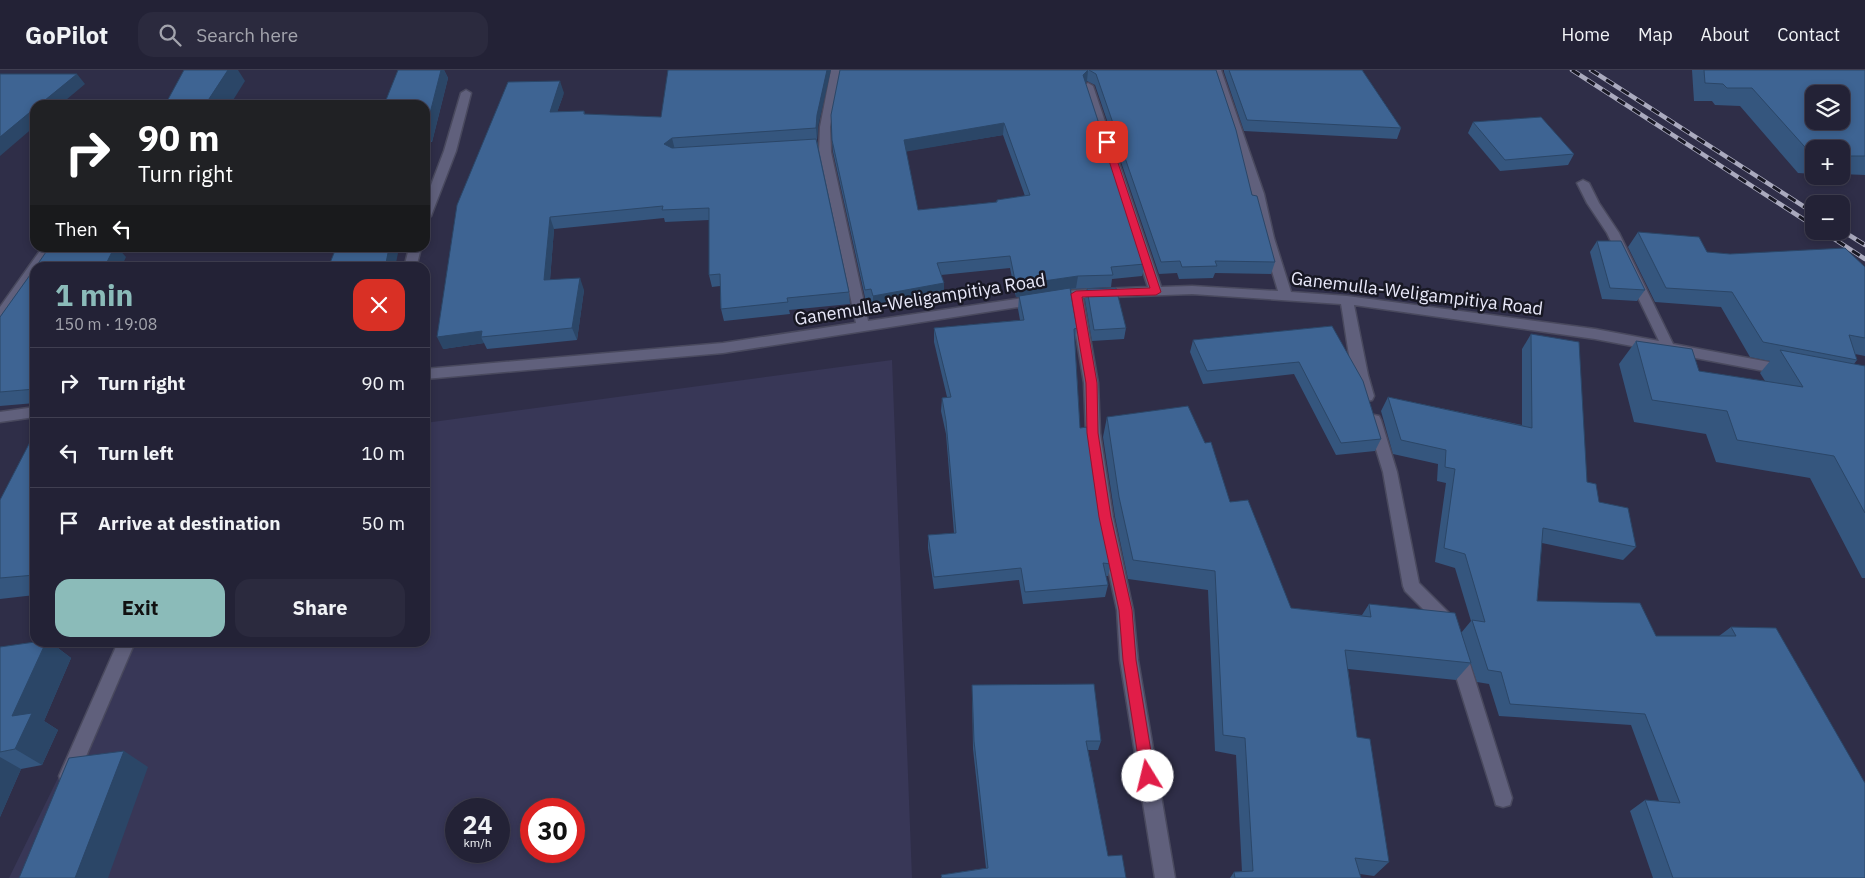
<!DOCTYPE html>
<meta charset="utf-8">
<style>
:root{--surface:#232236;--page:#2b2a3e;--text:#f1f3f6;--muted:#a3a4ad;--line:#403f51;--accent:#8bbbb9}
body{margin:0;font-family:"IBM Plex Sans",sans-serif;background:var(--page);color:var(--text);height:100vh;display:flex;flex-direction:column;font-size:19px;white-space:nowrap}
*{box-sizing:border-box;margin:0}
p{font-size:16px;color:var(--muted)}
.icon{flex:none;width:28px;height:28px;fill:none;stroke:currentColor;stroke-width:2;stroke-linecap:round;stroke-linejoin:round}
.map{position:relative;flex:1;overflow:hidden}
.sheet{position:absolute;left:30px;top:192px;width:400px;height:385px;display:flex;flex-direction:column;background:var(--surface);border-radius:15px;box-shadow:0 2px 8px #0003,0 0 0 1px var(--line)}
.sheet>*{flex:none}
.banner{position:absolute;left:30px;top:30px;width:400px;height:152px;border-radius:15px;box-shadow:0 2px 8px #0003,0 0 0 1px var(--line);background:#202124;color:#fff;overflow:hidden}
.buttons{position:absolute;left:1805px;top:15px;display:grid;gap:10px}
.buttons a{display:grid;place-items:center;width:45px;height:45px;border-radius:10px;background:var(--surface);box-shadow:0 2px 8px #0003,0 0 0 1px var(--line);font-size:25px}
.speed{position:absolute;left:445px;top:728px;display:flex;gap:10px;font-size:25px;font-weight:700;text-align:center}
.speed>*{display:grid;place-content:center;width:65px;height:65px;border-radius:50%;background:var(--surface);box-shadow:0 2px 8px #0003,0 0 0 1px var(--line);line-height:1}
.speed small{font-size:12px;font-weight:400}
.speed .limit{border:8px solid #d22;background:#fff;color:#111}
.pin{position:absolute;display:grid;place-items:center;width:42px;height:42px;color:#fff;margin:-21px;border-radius:10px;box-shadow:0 2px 8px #0006}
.me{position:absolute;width:55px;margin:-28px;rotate:351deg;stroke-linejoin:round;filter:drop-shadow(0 0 4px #0008)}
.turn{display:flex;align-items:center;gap:18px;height:105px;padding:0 25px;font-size:22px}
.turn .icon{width:65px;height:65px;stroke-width:2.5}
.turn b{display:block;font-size:35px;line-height:42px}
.then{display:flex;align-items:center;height:48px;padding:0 25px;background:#0003;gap:10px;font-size:19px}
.round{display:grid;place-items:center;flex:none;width:52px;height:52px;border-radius:15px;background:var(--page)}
.overview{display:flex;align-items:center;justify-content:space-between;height:85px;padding:0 25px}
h1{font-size:30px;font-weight:700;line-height:38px;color:var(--accent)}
.button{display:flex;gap:10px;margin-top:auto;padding:10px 25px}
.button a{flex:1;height:58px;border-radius:15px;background:var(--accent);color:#111;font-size:20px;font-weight:700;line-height:58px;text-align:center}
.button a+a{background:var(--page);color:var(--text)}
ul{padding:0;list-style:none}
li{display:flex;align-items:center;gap:15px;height:70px;padding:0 25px;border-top:1px solid var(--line)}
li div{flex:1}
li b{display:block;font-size:19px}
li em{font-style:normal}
header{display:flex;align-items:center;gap:30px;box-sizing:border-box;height:70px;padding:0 25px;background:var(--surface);border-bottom:1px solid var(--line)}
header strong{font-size:24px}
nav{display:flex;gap:28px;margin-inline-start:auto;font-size:18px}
.search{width:350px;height:45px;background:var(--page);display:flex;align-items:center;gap:12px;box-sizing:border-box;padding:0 18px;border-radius:15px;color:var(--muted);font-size:19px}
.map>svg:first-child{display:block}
.built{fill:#383757;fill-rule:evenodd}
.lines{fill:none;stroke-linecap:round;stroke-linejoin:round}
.minor-casing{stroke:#49495e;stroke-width:3}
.minor{fill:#60607c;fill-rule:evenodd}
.rail-casing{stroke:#aaaabe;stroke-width:4.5}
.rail{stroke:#181824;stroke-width:3;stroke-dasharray:9;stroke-linecap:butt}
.wall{fill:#35567e;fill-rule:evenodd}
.shaded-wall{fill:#2b4667}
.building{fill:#3e6493;stroke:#2b4667;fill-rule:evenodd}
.route{fill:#e11d48;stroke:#92132f}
.labels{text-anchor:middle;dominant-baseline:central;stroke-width:5;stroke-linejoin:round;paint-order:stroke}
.street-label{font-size:18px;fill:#e9e9fa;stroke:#181824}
</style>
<header>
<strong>GoPilot</strong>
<div class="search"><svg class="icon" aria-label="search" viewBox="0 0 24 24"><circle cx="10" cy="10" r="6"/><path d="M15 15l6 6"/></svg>Search here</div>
<nav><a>Home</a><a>Map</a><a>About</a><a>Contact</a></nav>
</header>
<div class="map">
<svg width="1865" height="808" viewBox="0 0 1865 808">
<rect width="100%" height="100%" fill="#2f2e48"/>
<!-- built -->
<path class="built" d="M892,290L912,808H9L124,573L425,572V353ZM456,739H499V781H456ZM531,739H574V781H531Z"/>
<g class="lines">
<!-- minor casing -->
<g class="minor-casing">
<g id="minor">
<path d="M831,0H841L830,57L831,82L868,251L1076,220L1148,217L1083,16L1088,13L1093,16L1161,217L1192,216L1278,221L1262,168L1252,124L1211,0H1221L1264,124L1274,168L1291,222L1347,226L1595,259L1659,271L1607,163L1587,133L1577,113L1583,110L1589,113L1599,133L1619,163L1673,274L1785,295L1790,297L1792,300L1790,303L1785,305L1595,269L1354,235L1368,305L1374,326L1372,330L1367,331L1362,330C1350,308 1346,260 1341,234L1192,224L1083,228L1098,313L1100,363L1113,447L1133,540L1138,590L1175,808H1155L1120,590L1117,540L1097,447L1086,363L1084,313L1070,229L723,283L425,309V299L723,273L856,253L819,82L820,57Z"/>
<path d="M466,20L471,23L456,81L431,146L425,150V131L444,81L461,23Z"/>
<path d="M42,178H54L41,198H35V206L5,250L0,251V237Z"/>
<path d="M409,178H421L416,198H404Z"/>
<path d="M35,337V347L0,352V342Z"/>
<path d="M1374,345L1379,346L1381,350L1397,402L1419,513L1455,549L1457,554L1455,559L1449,561L1443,559L1405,521L1403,516L1383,402L1367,350L1369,346Z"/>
<path d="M118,572H135L75,712L68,715L61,712L59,706Z"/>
<path d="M1457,573L1463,576L1466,581L1512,728L1510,735L1503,737L1496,735L1494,728L1448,581L1451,576Z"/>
</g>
</g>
<!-- minor -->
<use href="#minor" class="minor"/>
<!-- rail casing -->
<g class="rail-casing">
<g id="rail">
<path d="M1572,0L1814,156"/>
<path d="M1591,0L1814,143"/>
<path d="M1841,160L1865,175"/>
<path d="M1822,161L1865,189"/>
</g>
</g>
<!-- rail -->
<use href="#rail" class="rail"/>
</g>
<!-- wall -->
<g class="wall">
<path d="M398,0H444L448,8L432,72L425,71V35Z"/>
<path d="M840,0H1216L1252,125L1275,192L1271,204L1215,203L1213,208L1179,209L1177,203L1159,204L1095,15L1087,11L1085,13L1145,194L1142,206L1112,209L1111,217L1071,219L1077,258L1075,272L1080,358L1111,494L1108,506H1105L1108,515L1105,527L1023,534L1019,510L934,519L928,478V465L954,463L946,364L941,341L942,328L947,327L934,272V258L1020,250L1018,239L1019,227H1016L1010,198L941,205L944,226L873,238L871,231L866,232L833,82L832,70ZM1003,65L1025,126L997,130L996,132L918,140L906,81Z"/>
<path d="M1224,0H1362L1401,58L1397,69L1244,61L1224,2Z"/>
<path d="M1692,0H1865V105L1841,104V79H1814V104L1798,103L1740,36L1715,35L1712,31H1694Z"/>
<path d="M564,23L557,42L584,41L585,44L661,47L818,57L817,70L849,222L850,234L789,240L790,244L724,251L721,239L720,216L712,217L709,205V150L665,152L664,148L554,159L550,210L584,220L577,270L487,279L484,273L443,279Z"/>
<path d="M1473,52L1574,84L1568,95L1500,101L1468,63Z"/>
<path d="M1638,162L1707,182L1865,197V286L1855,284L1857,290L1854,294L1865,296V508H1862L1810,408L1716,392L1706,364L1634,352L1619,294L1636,271L1699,301L1765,311L1760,303L1770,291L1750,287L1721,237L1655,232L1628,177Z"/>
<path d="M1597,171L1645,220L1637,231L1602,229L1590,182Z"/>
<path d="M35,198V333L0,336V247Z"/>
<path d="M1087,219L1126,258L1124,269L1092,271L1085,230Z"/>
<path d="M1332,256L1381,369L1375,381L1336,385L1294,304L1203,314L1190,282L1193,270Z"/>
<path d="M1531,264L1587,412L1599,432L1636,477L1623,490L1542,473L1537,531L1656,566H1719L1731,557L1865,808H1653L1630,741L1645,730L1659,731L1631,655L1499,646L1489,614L1477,612L1461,563L1471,551L1455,498L1435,492L1446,413L1437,411L1438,394L1393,384L1381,341L1388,327L1522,355V279Z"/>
<path d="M1107,347L1230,432L1291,538L1362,545L1369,534L1471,593L1456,610L1348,599L1357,667L1389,792L1374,806L1360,804L1361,808H1230L1234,802H1242L1236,685L1215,681L1208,520L1128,509L1115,447L1103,367Z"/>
<path d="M35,372V525L0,529V430Z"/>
<path d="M35,572H50L71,588L44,651L58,660L42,695L21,699L0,747V577Z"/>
<path d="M972,615L1101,671L1098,680H1088L1108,786L1126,808H941V805L986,798L973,679L972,624Z"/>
</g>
<!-- shaded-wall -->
<g class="shaded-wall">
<path d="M228,0H238L245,11L230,35H205Z"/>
<path d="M441,0H444L448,8L432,72L426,59Z"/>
<path d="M827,0H831L818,57L817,70L816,58L817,45Z"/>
<path d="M1088,0L1087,11L1081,17L1083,5Z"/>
<path d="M77,4L85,14L60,35H39Z"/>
<path d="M560,11L564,23L553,54L550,42Z"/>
<path d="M35,38V56L0,86V67Z"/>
<path d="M1004,53L1003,65L904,82V70Z"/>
<path d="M672,68L675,80L664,74Z"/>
<path d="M550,147L554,159L549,222L544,210Z"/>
<path d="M114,178H118L126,187L121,198H104Z"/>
<path d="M389,178H399L395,198H385Z"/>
<path d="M1078,206L1076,218L1016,227V215Z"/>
<path d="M580,208L584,220L577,270L572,258Z"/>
<path d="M944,213V226L873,238V226Z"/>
<path d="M482,261L481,267L484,273L443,279L437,267Z"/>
<path d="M46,572H50L71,588L44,651L58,660L42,695L15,679L12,646Z"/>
<path d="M124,681L148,697L108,808H75Z"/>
<path d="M0,687L21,699L0,747Z"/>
</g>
<!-- building -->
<g class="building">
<path d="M184,0H228L205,35H165Z"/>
<path d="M398,0H441L426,59H425V35H384Z"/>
<path d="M668,0H827L817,45L816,58L672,68L664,74L672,78L816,69L849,222L787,228L788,232L721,239L720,204L709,205V138L662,140L663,136L550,147L544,210L580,208L572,258L481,267L482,261L437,267L457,135L508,12L560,11L550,42L584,41V44L661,47Z"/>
<path d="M840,0H1088L1083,5L1145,194L1111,197L1113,205L1078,206L1016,215L1010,186L937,193L944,213L873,226L871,219L865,220L832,70L831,45ZM1004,53L1030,125L997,130V132L918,140L904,70Z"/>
<path d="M1089,0H1216L1236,60L1252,125L1257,126L1275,192L1215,191L1217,196L1182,197L1180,191L1161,192L1096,4Z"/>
<path d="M1229,0H1362L1401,58L1247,50Z"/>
<path d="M1704,0H1865V86H1841V79H1814V85H1812L1752,18H1727L1723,14L1705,13ZM1814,24H1841V51H1814Z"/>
<path d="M0,4H77L39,35H35V38L0,67Z"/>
<path d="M1541,47L1574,84L1505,90L1473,52Z"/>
<path d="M1638,162L1699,167L1707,182L1730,184L1845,178L1865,197V268L1849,265L1857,290L1763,272L1732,222L1666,218Z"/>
<path d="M1597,171H1621L1645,220L1610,218Z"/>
<path d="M90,178H114L104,198H35L46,182Z"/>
<path d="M336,178H389L385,198H328Z"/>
<path d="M159,194L157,198H120Z"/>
<path d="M35,198V319L0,322V247Z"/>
<path d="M1070,218L1077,258L1074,259L1080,358L1087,357L1098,435L1111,494L1103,493L1108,515L1025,522L1021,498L934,507L928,465L956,463L946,351L942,328L951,327L934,258L1024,250L1019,226Z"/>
<path d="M1116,218L1126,258L1094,260L1087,219Z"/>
<path d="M1332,256L1363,311L1381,369L1341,373L1299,292L1207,301L1193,270Z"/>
<path d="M1531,264L1579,272L1587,412L1596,414L1599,432L1628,438L1636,477L1543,458L1537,531L1640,533L1656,566H1736L1731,557L1776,558L1865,713V808H1673L1645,730L1680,733L1645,644L1510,634L1501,602L1488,600L1472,550L1485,552L1465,484L1444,478L1455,399L1445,397L1446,380L1401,370L1388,327L1532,358Z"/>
<path d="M1636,271L1692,279L1699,301L1803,317L1780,280L1865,296V443L1834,386L1737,370L1727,341L1652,330Z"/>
<path d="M1188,336L1205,373L1211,372L1230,432L1248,430L1291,538L1371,547L1369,534L1455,543L1471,593L1345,580L1357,667L1370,669L1389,792L1355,788L1361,808H1235L1234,802L1253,801L1245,668L1223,665L1215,501L1133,490L1119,427L1107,347Z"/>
<path d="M30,372H35V505L0,508V430Z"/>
<path d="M35,572H46L12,646L32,643L15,679L0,682V577Z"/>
<path d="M1094,614L1101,671H1086L1108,786L1122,785L1126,808H942L941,805L988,798L974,671L972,615Z"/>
<path d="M124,681L75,808H19L69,688Z"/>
</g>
<!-- route -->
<path class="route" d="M1104,70L1111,72L1161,222L1156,225L1082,227L1097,313L1098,363L1111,447L1132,540L1136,590L1155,706L1153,710L1148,712L1143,710L1141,706L1123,590L1119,540L1099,447L1087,363L1086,313L1071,224L1076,221L1150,218L1103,72Z"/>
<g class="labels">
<!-- street labels -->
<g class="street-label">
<text transform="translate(1417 223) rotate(7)">Ganemulla-Weligampitiya Road</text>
<text transform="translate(920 229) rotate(-9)">Ganemulla-Weligampitiya Road</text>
</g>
</g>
</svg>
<div class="buttons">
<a><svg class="icon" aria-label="layers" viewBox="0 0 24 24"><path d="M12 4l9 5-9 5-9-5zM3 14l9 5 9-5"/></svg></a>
<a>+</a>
<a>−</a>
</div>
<div class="speed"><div>24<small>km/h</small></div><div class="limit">30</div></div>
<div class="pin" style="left:1107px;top:72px;background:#d93025"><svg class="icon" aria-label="arrive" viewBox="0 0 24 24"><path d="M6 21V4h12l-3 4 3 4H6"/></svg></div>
<svg class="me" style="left:1148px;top:706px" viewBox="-20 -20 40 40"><circle r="19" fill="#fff"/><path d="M0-13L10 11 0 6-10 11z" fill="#e11d48"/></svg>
<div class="banner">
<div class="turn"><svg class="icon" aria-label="right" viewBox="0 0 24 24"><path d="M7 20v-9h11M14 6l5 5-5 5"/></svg><div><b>90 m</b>Turn right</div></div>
<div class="then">Then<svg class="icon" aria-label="left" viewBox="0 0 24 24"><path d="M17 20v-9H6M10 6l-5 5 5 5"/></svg></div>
</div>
<section class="sheet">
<div class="overview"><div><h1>1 min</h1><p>150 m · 19:08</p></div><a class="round" style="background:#d93025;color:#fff"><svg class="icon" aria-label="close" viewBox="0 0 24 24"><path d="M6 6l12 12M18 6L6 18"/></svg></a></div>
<ul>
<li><svg class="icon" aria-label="right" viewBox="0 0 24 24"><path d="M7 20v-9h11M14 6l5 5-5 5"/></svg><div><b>Turn right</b></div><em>90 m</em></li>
<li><svg class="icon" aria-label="left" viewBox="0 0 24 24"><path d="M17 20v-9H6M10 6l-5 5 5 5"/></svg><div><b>Turn left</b></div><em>10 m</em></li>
<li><svg class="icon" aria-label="arrive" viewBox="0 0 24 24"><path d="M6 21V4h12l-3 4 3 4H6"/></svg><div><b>Arrive at destination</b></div><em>50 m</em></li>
</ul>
<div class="button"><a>Exit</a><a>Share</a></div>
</section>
</div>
